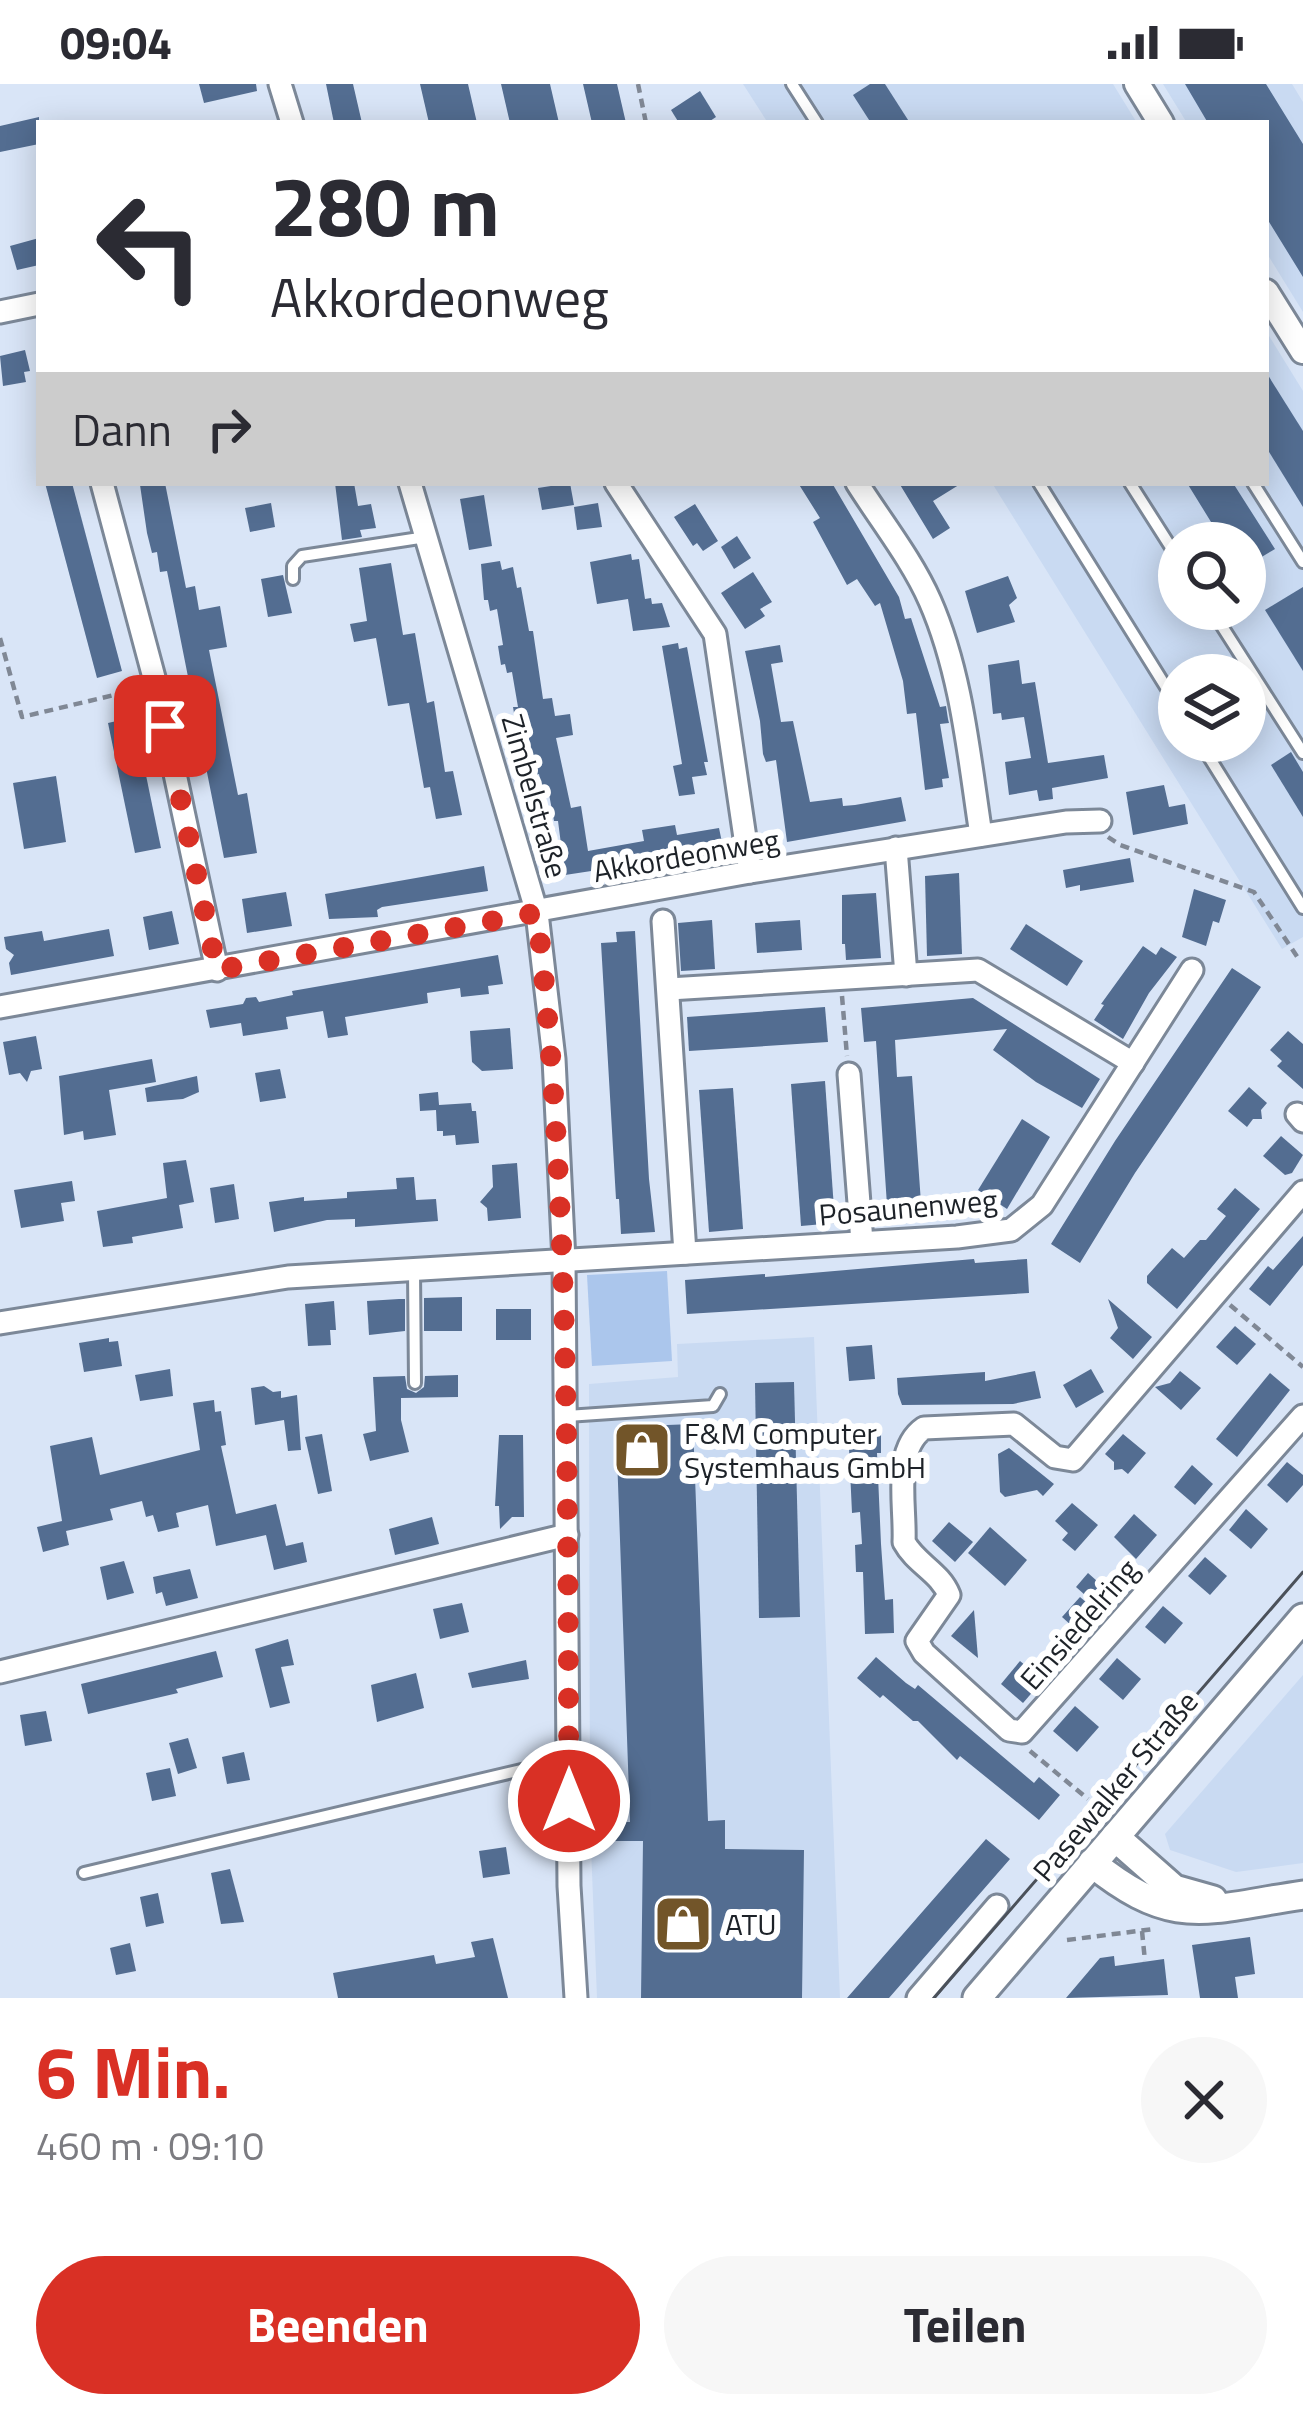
<!DOCTYPE html>
<html lang="de">
<meta charset="utf-8">
<style>
:root{--surface:#fff;--page:#f7f7f7;--text:#2b2b33;--muted:#7c7c81;--accent:#d93025}
body{margin:0;font-family:"Titillium Web",sans-serif;background:var(--page);color:var(--text);height:100vh;display:flex;flex-direction:column;font-size:45px;white-space:nowrap}
*{box-sizing:border-box;margin:0}
p{font-size:39px;color:var(--muted)}
.icon{flex:none;width:66px;height:66px;fill:none;stroke:currentColor;stroke-width:2;stroke-linecap:round;stroke-linejoin:round}
.map{position:relative;height:1914px;overflow:hidden}
.sheet{display:flex;flex-direction:column;background:var(--surface);flex:1}
.sheet>*{flex:none}
.guide{position:absolute;left:36px;top:36px;width:1233px;height:366px;border-radius:0px;box-shadow:0 6px 30px #0003;background:#fff;color:var(--text);overflow:hidden}
.tools{position:absolute;left:1158px;top:438px;display:grid;gap:24px}
.tools a{display:grid;place-items:center;width:108px;height:108px;border-radius:50%;background:var(--surface);box-shadow:0 6px 30px #0003;font-size:60px}
.pin{position:absolute;display:grid;place-items:center;width:102px;height:102px;color:#fff;margin:-51px;border-radius:24px;box-shadow:0 6px 18px #0006}
.me{position:absolute;width:132px;margin:-66px;rotate:0deg;stroke-linejoin:round;filter:drop-shadow(0 0 9px #0008)}
.turn{display:flex;align-items:center;gap:42px;height:252px;padding:0 36px;font-size:54px}
.turn .icon{width:156px;height:156px;stroke-width:2.5}
.turn b{display:block;font-size:84px;line-height:102px}
.then{display:flex;align-items:center;height:114px;padding:0 36px;background:#0003;gap:24px;font-size:45px}
.round{display:grid;place-items:center;flex:none;width:126px;height:126px;border-radius:63px;background:var(--page)}
.summary{display:flex;align-items:center;justify-content:space-between;height:204px;padding:0 36px}
h1{font-size:72px;font-weight:700;line-height:90px;color:var(--accent)}
.button{display:flex;gap:24px;margin-top:auto;padding:24px 36px}
.button a{flex:1;height:138px;border-radius:72px;background:var(--accent);color:#fff;font-size:48px;font-weight:700;line-height:138px;text-align:center}
.button a+a{background:var(--page);color:var(--text)}
.status{display:flex;justify-content:space-between;align-items:center;height:84px;padding:0 60px;background:var(--surface);direction:ltr}
.status svg{height:33px;fill:currentColor}
.map>svg:first-child{display:block}
.built{fill:#c9daf2;fill-rule:evenodd}
.green{fill:#abc6ec}
.building{fill:#536d91}
.lines{fill:none;stroke-linecap:round;stroke-linejoin:round}
.service-casing{stroke:#7c8898;stroke-width:16}
.minor-casing{stroke:#7c8898;stroke-width:27}
.tertiary-casing{stroke:#7c8898;stroke-width:30}
.secondary-casing{stroke:#7c8898;stroke-width:33}
.path{stroke:#808895;stroke-width:4.5;stroke-dasharray:9 6;stroke-linecap:butt}
.service{stroke:#fff;stroke-width:10}
.minor{stroke:#fff;stroke-width:21}
.tertiary{stroke:#fff;stroke-width:24}
.secondary{stroke:#fff;stroke-width:27}
.tram{stroke:#4b515a;stroke-width:3}
.route{stroke:#d93025;stroke-width:21;stroke-dasharray:0 37.8}
.labels{text-anchor:middle;dominant-baseline:central;stroke-width:12;stroke-linejoin:round;paint-order:stroke}
.street-label{font-size:30px;fill:#1d2228;stroke:#fff}
.poi-label{font-size:30px;fill:#1d2228;stroke:#fff;text-anchor:start}
</style>
<div class="status"><b>09:04</b><svg viewBox="0 0 49 12"><path d="M0 12V9h3v3zM5 12V6h3v6zM10 12V3h3v9zM15 12V0h3v12zM26 1h20v11H26zM47 4h2v5h-2z"/></svg></div>
<div class="map">
<svg width="1303" height="1914" viewBox="0 0 1303 1914">
<rect width="100%" height="100%" fill="#d9e5f7"/>
<!-- built -->
<g class="built">
<path d="M743,0H1113L1137,39H768Z"/>
<path d="M1163,0H1292L1303,18V228L1266,168V39H1187Z"/>
<path d="M1266,247L1303,307V853L1282,865L992,399H1266ZM1179,459H1245V525H1179ZM1179,591H1245V657H1179Z"/>
<path d="M814,1253L840,1914H597L590,1738L589,1300L678,1293L677,1260Z"/>
<path d="M1303,1591V1779L1236,1788L1170,1766L1165,1750Z"/>
</g>
<!-- green -->
<path class="green" d="M667,1187L672,1277L592,1282L587,1191Z"/>
<!-- building -->
<g class="building">
<path d="M199,0H256L257,7L204,19Z"/>
<path d="M326,0H353L362,39H334Z"/>
<path d="M420,0H468L477,39H429Z"/>
<path d="M501,0H550L559,39H510Z"/>
<path d="M583,0H617L626,39H592Z"/>
<path d="M870,0H885L910,39H871L853,11Z"/>
<path d="M1185,0H1266L1303,60V193L1266,133V39H1208Z"/>
<path d="M700,7L716,33L707,39H679L671,26Z"/>
<path d="M39,33V60L0,68V42Z"/>
<path d="M39,154V181L17,186L10,162Z"/>
<path d="M25,266L30,287L24,288L26,298L3,302L0,272Z"/>
<path d="M1266,288L1303,347V423L1266,363Z"/>
<path d="M45,399H72L122,587L97,594Z"/>
<path d="M165,399L186,504L195,502L199,526L220,522L227,563L209,566L238,711L247,709L257,769L224,774L167,487L160,488L157,468L152,469L147,449L140,401Z"/>
<path d="M335,399H354L358,422L371,420L376,444L360,446L362,453L342,456Z"/>
<path d="M570,399L574,421L542,426L538,404Z"/>
<path d="M798,399H832L899,513L905,535L911,534L940,623L946,622L948,635L949,639L940,640L949,694L942,695L943,703L925,706L916,629L907,630L903,597L880,519L875,522L857,495L847,501L813,438L820,434Z"/>
<path d="M899,399H962L933,417L950,444L933,455Z"/>
<path d="M1187,399H1233L1275,465L1245,483V459H1224Z"/>
<path d="M484,411L492,462L469,466L460,415Z"/>
<path d="M271,419L275,443L250,448L245,424Z"/>
<path d="M598,419L602,443L577,446L574,423Z"/>
<path d="M695,420L718,457L703,467L697,459L693,462L674,433Z"/>
<path d="M737,452L751,474L734,485L721,463Z"/>
<path d="M631,470L632,476L639,475L645,515L651,514L652,520L662,519L670,543L633,547L628,515L597,520L590,478Z"/>
<path d="M500,477L502,486L513,483L517,504L521,503L529,547H533L543,615L552,614L555,632L570,630L573,651L556,654L571,724L581,722L588,767L644,757L642,746L675,741L677,751L719,744L724,768L612,788L611,784L565,791L558,737H554L549,710L543,711L539,690L535,691L528,649H525L523,639L516,641L513,623H518L512,588L507,589L505,580L501,581L498,562L503,561L497,525L490,527L488,516H484L481,480Z"/>
<path d="M391,479L403,551L415,549L427,619L434,617L445,688L453,687L462,731L436,735L430,703L424,704L409,619L388,622L376,554L354,558L350,540L367,537L359,484Z"/>
<path d="M753,488L772,518L760,525L765,532L745,545L721,509Z"/>
<path d="M283,491L292,529L268,533L261,495Z"/>
<path d="M1008,492L1017,514L1009,521L1015,538L977,549L965,507Z"/>
<path d="M1303,503V587L1265,526Z"/>
<path d="M678,559L679,565L687,563L708,678H704L707,691L692,693L695,710L679,712L673,682L682,680L662,562Z"/>
<path d="M780,561L783,578L771,580L781,638L793,637L810,718L842,714L843,722L855,721L901,713L906,737L787,758L776,676L766,678L763,670L760,637L745,567Z"/>
<path d="M1019,576L1022,600L1035,598L1048,679L1104,671L1108,694L1052,704L1053,715L1039,717L1037,706L1009,711L1005,678L1031,674L1024,633L1002,636L1001,629L993,630L988,581Z"/>
<path d="M134,633L161,764L135,769L108,639Z"/>
<path d="M1291,668L1303,688V733L1271,681Z"/>
<path d="M56,692L66,758L24,765L13,699Z"/>
<path d="M1164,701L1169,723L1185,720L1188,740L1133,751L1126,708Z"/>
<path d="M1130,774L1134,798L1080,807V801L1066,804L1063,786Z"/>
<path d="M484,782L488,807L382,823L377,826L378,833L329,835L325,810Z"/>
<path d="M959,789L962,870L927,872L925,792Z"/>
<path d="M1194,805L1226,816L1219,839L1213,837L1206,862L1182,853Z"/>
<path d="M286,808L292,842L247,849L242,815Z"/>
<path d="M876,809L881,874L846,876L845,860H842V811Z"/>
<path d="M172,827L179,860L149,866L143,833Z"/>
<path d="M712,836L715,885L681,887L678,839Z"/>
<path d="M800,836L802,866L757,869L755,839Z"/>
<path d="M1026,840L1083,877L1067,902L1010,865Z"/>
<path d="M109,845L114,872L11,891L9,879L14,871L6,865L4,853L42,847L44,857Z"/>
<path d="M635,847L649,1095L655,1148L621,1150L619,1115H616L601,859L617,858L616,848Z"/>
<path d="M1143,862L1156,871L1161,863L1177,873L1149,909L1123,955L1094,936L1104,921L1101,920Z"/>
<path d="M498,871L503,900L488,902L489,910L461,913L460,904L427,909L428,919L345,933L348,951L328,954L323,927L286,933L288,945L243,952L241,939L210,944L206,926L243,920L246,914L256,913L259,918L293,911L292,907Z"/>
<path d="M1232,884L1261,903L1135,1089L1080,1179L1051,1160L1115,1057Z"/>
<path d="M973,914L1100,995L1082,1024L1036,998L993,966L1007,945L895,956L897,993L912,992L922,1133L888,1136L876,957L864,958L861,924Z"/>
<path d="M825,923L828,958L689,967L687,933Z"/>
<path d="M510,944L513,985L482,987L472,978L470,947Z"/>
<path d="M1288,947L1303,960V1005L1277,982L1282,977L1270,966Z"/>
<path d="M36,952L42,985L31,987L27,998L20,989L9,991L3,958Z"/>
<path d="M152,975L156,998L109,1006L116,1051L84,1056L83,1047L64,1051L59,992Z"/>
<path d="M280,985L286,1014L260,1018L255,989Z"/>
<path d="M197,992L199,1008L183,1015L147,1018L145,1004Z"/>
<path d="M825,997L835,1139L801,1142L791,1000Z"/>
<path d="M1249,1003L1267,1019L1261,1026L1262,1035H1253L1247,1043L1228,1027Z"/>
<path d="M733,1004L743,1145L709,1148L699,1006Z"/>
<path d="M438,1008L439,1021L471,1019L472,1027H476L479,1059L456,1061L455,1051L443,1052V1047H437L436,1026L420,1027L419,1010Z"/>
<path d="M1022,1035L1050,1053L1007,1125L978,1106Z"/>
<path d="M1281,1052L1303,1071L1292,1089L1285,1091L1263,1072Z"/>
<path d="M186,1076L194,1118L179,1121L183,1144L132,1153L133,1159L103,1163L97,1127L167,1114L163,1079Z"/>
<path d="M517,1079L521,1134L488,1137L487,1124L480,1118L493,1103L492,1081Z"/>
<path d="M414,1093L416,1116L436,1115L438,1137L355,1143V1135L327,1136L274,1148L269,1118L304,1113V1117L347,1114V1108L397,1105L396,1094Z"/>
<path d="M72,1097L75,1117L61,1119L64,1137L21,1144L14,1106Z"/>
<path d="M234,1100L239,1135L215,1139L210,1104Z"/>
<path d="M1235,1104L1260,1125L1177,1225L1147,1199V1192L1172,1164L1184,1174L1200,1156H1206L1226,1132L1217,1125Z"/>
<path d="M1303,1152V1181L1270,1222L1249,1205L1268,1182L1273,1186Z"/>
<path d="M974,1175L975,1179L1027,1175L1029,1209L687,1230L685,1196L765,1190V1193Z"/>
<path d="M462,1213V1247H424V1214Z"/>
<path d="M399,1215H405V1247L369,1251L367,1217Z"/>
<path d="M1108,1215L1152,1253L1133,1275L1110,1254L1118,1244Z"/>
<path d="M334,1217L336,1246H330L331,1261L308,1262L305,1220Z"/>
<rect x="496" y="1225" width="35" height="31"/>
<path d="M1235,1242L1256,1260L1237,1281L1216,1263Z"/>
<path d="M109,1254V1258L118,1257L122,1282L84,1288L79,1259Z"/>
<path d="M872,1261L875,1295L849,1297L846,1263Z"/>
<path d="M170,1285L173,1312L140,1317L135,1291Z"/>
<path d="M1091,1285L1104,1308L1076,1324L1063,1301Z"/>
<path d="M1035,1287L1041,1314L1013,1320L902,1321L898,1310L897,1294L985,1288V1297Z"/>
<path d="M1180,1287L1201,1304L1181,1326L1155,1303L1170,1299Z"/>
<path d="M1270,1289L1290,1306L1237,1373L1216,1355Z"/>
<path d="M458,1291V1313L401,1314V1336L409,1368L370,1377L363,1350L376,1347L373,1293L405,1292L407,1305L416,1309L424,1303L425,1292Z"/>
<path d="M794,1298L800,1533L759,1534L755,1299Z"/>
<path d="M264,1302L273,1308L281,1307V1314L297,1311L301,1366L288,1367L284,1336L255,1341L251,1304Z"/>
<path d="M214,1316L215,1328L221,1327L226,1361L221,1362L236,1430L276,1420L286,1462L303,1458L307,1478L274,1486L266,1451L216,1462L208,1421L176,1429L179,1443L158,1448L153,1431L146,1433L142,1417L110,1425L113,1436L66,1447L69,1461L43,1468L37,1443L62,1437L50,1362L92,1353L100,1391L200,1366L193,1319Z"/>
<path d="M693,1340L708,1737L725,1736V1765L804,1766L802,1914H641L643,1757H598L599,1738H630L616,1343Z"/>
<path d="M881,1342V1369H877L881,1460L885,1516L893,1515L894,1549L865,1550L863,1488H856L855,1461L862,1460L860,1428L852,1429L848,1343Z"/>
<path d="M322,1350L332,1407L318,1410L305,1353Z"/>
<path d="M1123,1350L1146,1369L1128,1390L1122,1385L1114,1386V1378L1105,1370Z"/>
<path d="M499,1351H523L524,1433H512L500,1445L499,1422H495Z"/>
<path d="M1009,1364L1054,1400L1043,1412L1037,1406L1005,1413L1000,1408L998,1370Z"/>
<path d="M1287,1378L1303,1391V1401L1287,1419L1267,1401Z"/>
<path d="M1192,1381L1213,1400L1195,1421L1174,1403Z"/>
<path d="M1072,1419L1098,1441L1075,1467L1062,1456L1068,1449L1055,1437Z"/>
<path d="M1246,1425L1268,1445L1251,1465L1229,1446Z"/>
<path d="M1134,1430L1157,1451L1136,1475L1114,1453Z"/>
<path d="M432,1433L439,1460L395,1471L389,1445Z"/>
<path d="M949,1438L973,1458L955,1478L932,1457Z"/>
<path d="M990,1443L1027,1476L1005,1502L968,1469Z"/>
<path d="M1205,1473L1227,1492L1210,1511L1188,1492Z"/>
<path d="M124,1477L134,1509L107,1516L100,1483Z"/>
<path d="M190,1485L198,1514L166,1522L162,1508L156,1510L153,1493Z"/>
<path d="M1088,1489L1106,1505L1094,1519L1076,1503Z"/>
<path d="M1080,1513L1100,1530L1082,1551L1062,1533Z"/>
<path d="M462,1519L469,1548L440,1555L433,1525Z"/>
<path d="M1163,1522L1183,1539L1165,1560L1145,1543Z"/>
<path d="M974,1526L978,1574L951,1552Z"/>
<path d="M288,1555L294,1581L281,1583L290,1619L270,1624L255,1565Z"/>
<path d="M216,1567L223,1593L176,1605L178,1609L88,1630L81,1600Z"/>
<path d="M876,1573L906,1599L915,1605L918,1601L1034,1699L1039,1693L1060,1711L1039,1736L960,1672L957,1676L918,1637H913L883,1611L880,1614L857,1594Z"/>
<path d="M1117,1574L1141,1595L1123,1616L1099,1595Z"/>
<path d="M526,1576L529,1595L472,1604L468,1589Z"/>
<path d="M1020,1577L1043,1596L1023,1619L1001,1600Z"/>
<path d="M416,1589L424,1624L377,1638L371,1601Z"/>
<path d="M1075,1622L1099,1643L1077,1668L1053,1647Z"/>
<path d="M46,1627L52,1657L25,1662L20,1631Z"/>
<path d="M188,1654L197,1684L178,1690L169,1659Z"/>
<path d="M244,1668L250,1696L227,1700L222,1673Z"/>
<path d="M170,1684L176,1712L152,1717L146,1689Z"/>
<path d="M986,1755L1010,1775L909,1891L889,1914H847Z"/>
<path d="M506,1763L510,1790L483,1794L479,1767Z"/>
<path d="M230,1785L244,1838L221,1840L211,1789Z"/>
<path d="M158,1809L164,1839L146,1843L140,1813Z"/>
<path d="M1250,1853L1255,1890L1235,1893L1238,1914H1200L1192,1861Z"/>
<path d="M493,1854L508,1914H338L333,1889L434,1871L436,1880L475,1873L471,1858Z"/>
<path d="M130,1859L136,1887L116,1891L110,1864Z"/>
<path d="M1114,1872L1115,1882L1164,1875L1168,1911L1066,1914L1100,1874Z"/>
</g>
<g class="lines">
<!-- service casing -->
<g class="service-casing">
<g id="service">
<path d="M792,0L817,39"/>
<path d="M1039,399L1179,624"/>
<path d="M1130,399L1179,476"/>
<path d="M1253,399L1303,478"/>
<path d="M293,495V482L302,472L426,453"/>
<path d="M1211,525L1303,669"/>
<path d="M1199,657L1303,824"/>
<path d="M414,1186L415,1299"/>
<path d="M567,1332L713,1322L720,1310"/>
<path d="M84,1789L568,1675"/>
</g>
</g>
<!-- minor casing -->
<g class="minor-casing">
<g id="minor">
<path d="M280,0L292,39"/>
<path d="M0,228L39,220"/>
<path d="M102,399L156,601L217,886"/>
<path d="M410,399L537,829L554,975L564,1177L569,1802L576,1914"/>
<path d="M616,399L715,550L750,788"/>
<path d="M857,399C881,437 912,476 930,517C962,590 969,673 981,751"/>
<path d="M896,764L906,891"/>
<path d="M663,837L685,1169"/>
<path d="M669,905L978,886L1133,979"/>
<path d="M0,923L750,788L1066,738L1100,737"/>
<path d="M849,990L862,1158"/>
<path d="M1297,1030L1303,1037"/>
<path d="M1303,1108L1073,1376L1055,1373L1014,1340L924,1344C892,1366 906,1422 904,1458C916,1480 940,1488 949,1511L917,1557L924,1569L1009,1646L1022,1648L1303,1332"/>
<path d="M0,1239L288,1193L957,1153L1011,1146L1042,1121L1192,886"/>
<path d="M0,1588L567,1451"/>
<path d="M918,1914L997,1822"/>
</g>
</g>
<!-- tertiary casing -->
<g class="tertiary-casing">
<g id="tertiary">
<path d="M1137,0L1161,39"/>
<path d="M1266,208L1303,267"/>
</g>
</g>
<!-- secondary casing -->
<g class="secondary-casing">
<g id="secondary">
<path d="M1115,1753L1174,1805L1213,1816"/>
<path d="M1092,1779C1175,1846 1206,1825 1303,1811"/>
<path d="M977,1914L1303,1534"/>
</g>
</g>
<!-- path -->
<g class="path">
<path d="M638,0L646,39"/>
<path d="M0,554L22,633L135,606"/>
<path d="M1108,753L1120,761L1254,808L1298,874"/>
<path d="M842,912L847,972"/>
<path d="M1230,1221L1303,1283"/>
<path d="M1030,1667L1088,1715"/>
<path d="M1142,1847L1145,1877"/>
<path d="M1067,1856L1154,1845"/>
</g>
<!-- service -->
<use href="#service" class="service"/>
<!-- minor -->
<use href="#minor" class="minor"/>
<!-- tertiary -->
<use href="#tertiary" class="tertiary"/>
<!-- secondary -->
<use href="#secondary" class="secondary"/>
<!-- tram -->
<path class="tram" d="M934,1914L1303,1488"/>
</g>
<g class="lines">
<!-- route -->
<path class="route" d="M165,642L217,886L537,829C571,1124 567,1420 569,1717"/>
</g>
<!-- icons -->
<defs>
<g id="shop-square" transform="scale(3)"><rect x="-9" y="-9" width="18" height="18" rx="4" fill="#725529" stroke="#fff"/><path d="M-5-2.5h2.3a2.7 3.5 0 0 1 5.4 0H5L5.5 6h-11ZM-1.5-2.5h3a1.5 2.3 0 0 0-3 0Z" fill="#fff"/></g>
</defs>
<g fill-rule="evenodd">
<use href="#shop-square" x="642" y="1366"/>
<use href="#shop-square" x="683" y="1840"/>
</g>
<g class="labels">
<!-- street labels -->
<g class="street-label">
<text transform="translate(535 712) rotate(74)">Zimbelstraße</text>
<text transform="translate(686 771) rotate(-10)">Akkordeonweg</text>
<text transform="translate(908 1123) rotate(-5)">Posaunenweg</text>
<text transform="translate(1079 1540) rotate(-49)">Einsiedelring</text>
<text transform="translate(1115 1702) rotate(-50)">Pasewalker Straße</text>
</g>
<!-- poi labels -->
<g class="poi-label">
<text x="684" y="1349">F&amp;M Computer<tspan x="684" dy="34">Systemhaus GmbH</tspan></text>
<text x="725" y="1840">ATU</text>
</g>
</g>
</svg>
<div class="tools">
<a><svg class="icon" aria-label="search" viewBox="0 0 24 24"><circle cx="10" cy="10" r="6"/><path d="M15 15l6 6"/></svg></a>
<a><svg class="icon" aria-label="layers" viewBox="0 0 24 24"><path d="M12 4l9 5-9 5-9-5zM3 14l9 5 9-5"/></svg></a>
</div>
<div class="pin" style="left:165px;top:642px;background:#d93025"><svg class="icon" aria-label="arrive" viewBox="0 0 24 24"><path d="M6 21V4h12l-3 4 3 4H6"/></svg></div>
<svg class="me" style="left:569px;top:1717px" viewBox="-20 -20 40 40"><circle r="17" fill="#d93025" stroke="#fff" stroke-width="3"/><path d="M0-11L8 9 0 5-8 9z" fill="#fff"/></svg>
<div class="guide">
<div class="turn"><svg class="icon" aria-label="left" viewBox="0 0 24 24"><path d="M17 20v-9H6M10 6l-5 5 5 5"/></svg><div><b>280 m</b>Akkordeonweg</div></div>
<div class="then">Dann<svg class="icon" aria-label="right" viewBox="0 0 24 24"><path d="M7 20v-9h11M14 6l5 5-5 5"/></svg></div>
</div>
</div>
<section class="sheet">
<div class="summary"><div><h1>6 Min.</h1><p>460 m · 09:10</p></div><a class="round"><svg class="icon" aria-label="close" viewBox="0 0 24 24"><path d="M6 6l12 12M18 6L6 18"/></svg></a></div>
<div class="button"><a>Beenden</a><a>Teilen</a></div>
</section>
